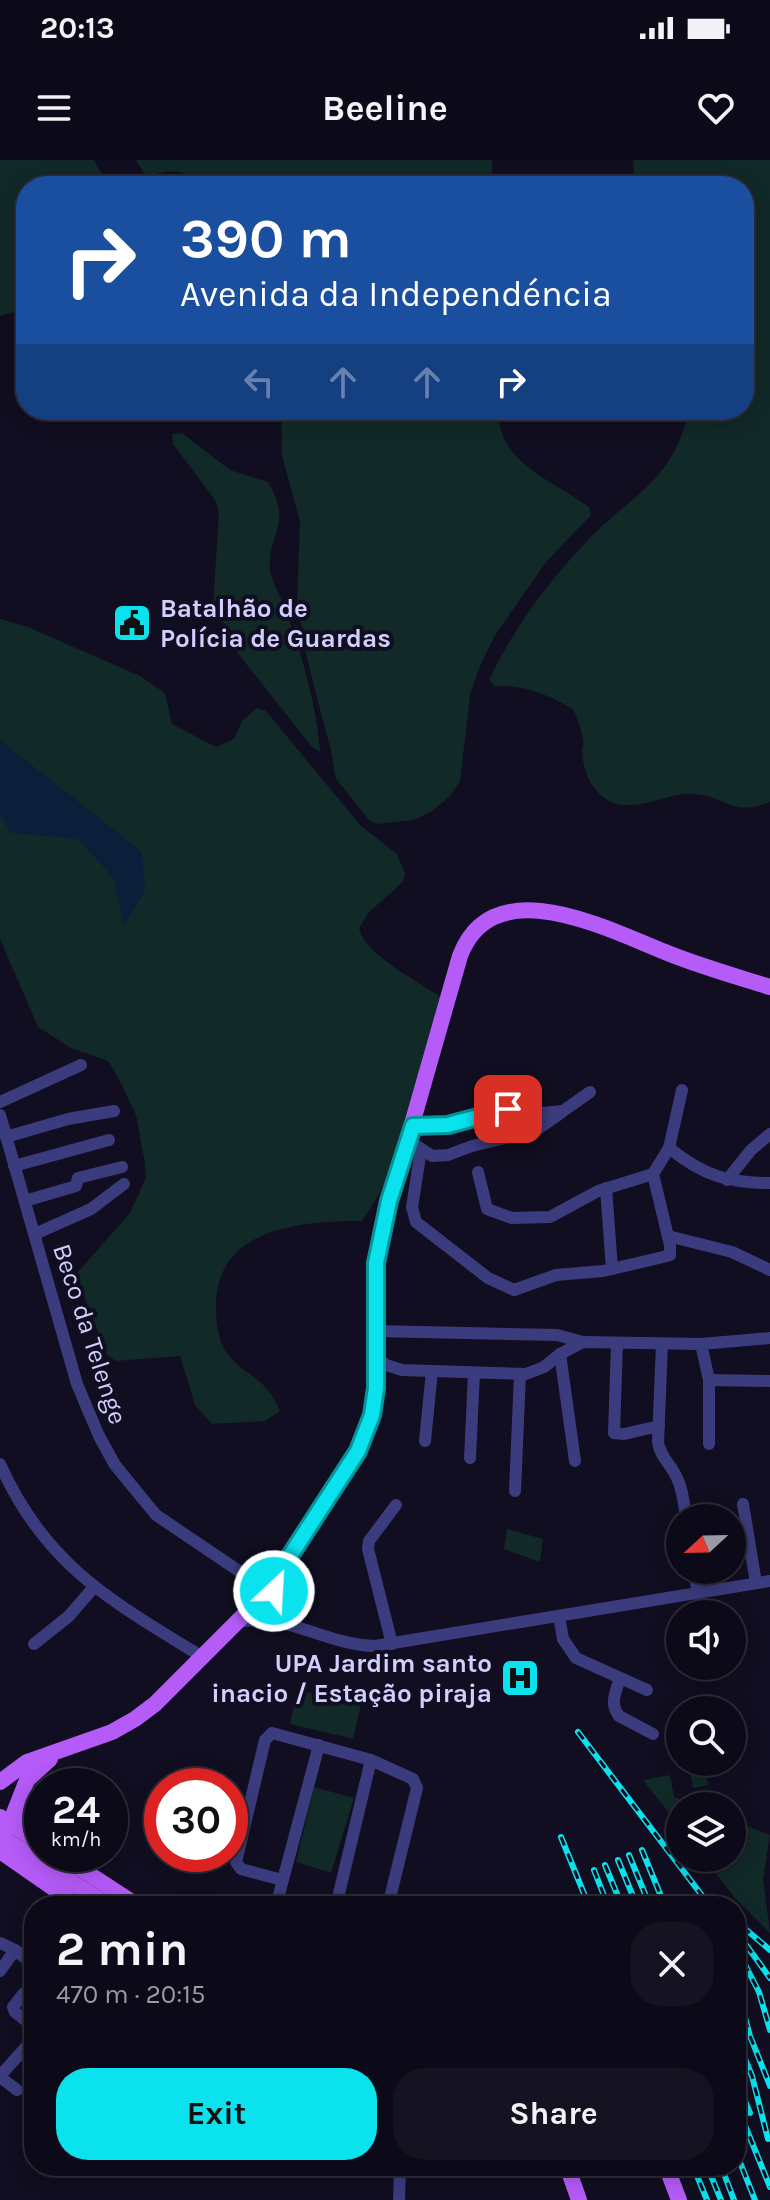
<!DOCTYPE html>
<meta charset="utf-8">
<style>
:root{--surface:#0c0a18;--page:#151321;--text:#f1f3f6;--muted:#9a9aa2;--line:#2c2b37;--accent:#0ae2ed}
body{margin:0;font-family:Karla,sans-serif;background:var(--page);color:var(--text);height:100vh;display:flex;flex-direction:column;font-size:30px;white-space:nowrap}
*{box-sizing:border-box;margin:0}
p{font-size:26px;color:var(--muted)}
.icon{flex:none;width:44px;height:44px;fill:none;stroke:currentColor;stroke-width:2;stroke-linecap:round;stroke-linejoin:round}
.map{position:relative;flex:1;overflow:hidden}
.details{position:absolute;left:24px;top:1736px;width:722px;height:280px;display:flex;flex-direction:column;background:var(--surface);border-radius:32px;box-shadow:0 4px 20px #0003,0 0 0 2px var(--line)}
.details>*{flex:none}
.hud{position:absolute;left:16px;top:16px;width:738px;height:244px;border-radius:32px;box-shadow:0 4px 20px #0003,0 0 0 2px var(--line);background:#1a4fa0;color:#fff;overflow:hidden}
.needle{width:52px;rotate:248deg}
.tools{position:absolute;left:666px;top:1344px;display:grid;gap:16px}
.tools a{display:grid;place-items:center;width:80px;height:80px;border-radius:50%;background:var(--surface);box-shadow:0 4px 20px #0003,0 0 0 2px var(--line);font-size:40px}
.speed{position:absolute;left:24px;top:1608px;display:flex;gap:16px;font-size:40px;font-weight:700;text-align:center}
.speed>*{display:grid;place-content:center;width:104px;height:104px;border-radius:50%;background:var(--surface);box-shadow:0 4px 20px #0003,0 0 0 2px var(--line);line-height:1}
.speed small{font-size:20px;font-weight:400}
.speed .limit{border:12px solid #d22;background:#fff;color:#111}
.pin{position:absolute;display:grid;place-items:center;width:68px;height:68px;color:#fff;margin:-34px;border-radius:16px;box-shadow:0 4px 12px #0006}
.me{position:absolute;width:88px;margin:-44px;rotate:25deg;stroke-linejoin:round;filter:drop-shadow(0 0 6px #0008)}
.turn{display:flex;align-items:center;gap:28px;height:168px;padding:0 32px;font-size:36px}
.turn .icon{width:104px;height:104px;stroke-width:2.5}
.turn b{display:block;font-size:56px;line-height:68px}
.lanes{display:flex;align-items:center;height:76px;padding:0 32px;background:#0003;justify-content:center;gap:40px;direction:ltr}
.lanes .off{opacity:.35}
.round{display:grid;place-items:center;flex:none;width:84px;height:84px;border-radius:32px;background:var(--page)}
.head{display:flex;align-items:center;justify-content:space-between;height:136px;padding:0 32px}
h1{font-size:48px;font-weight:700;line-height:60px}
.cta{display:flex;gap:16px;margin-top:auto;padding:16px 32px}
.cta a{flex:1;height:92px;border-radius:32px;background:var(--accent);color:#111;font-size:32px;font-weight:700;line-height:92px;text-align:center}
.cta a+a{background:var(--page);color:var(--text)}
.status{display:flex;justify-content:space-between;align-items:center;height:56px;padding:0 40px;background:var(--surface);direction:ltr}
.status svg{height:22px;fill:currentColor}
header{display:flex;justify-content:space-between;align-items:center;height:104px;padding:0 32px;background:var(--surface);font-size:36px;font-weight:700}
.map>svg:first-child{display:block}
.green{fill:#112927}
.water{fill:#0b1f3b}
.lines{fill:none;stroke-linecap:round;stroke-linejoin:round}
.minor{stroke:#3b3c7d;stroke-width:12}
.major{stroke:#b55bf8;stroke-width:16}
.rail-casing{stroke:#0ae2ed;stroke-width:6}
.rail{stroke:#100e20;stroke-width:3;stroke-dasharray:9;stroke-linecap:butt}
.route-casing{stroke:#06939a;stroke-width:20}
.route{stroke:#0ae2ed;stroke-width:14}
.labels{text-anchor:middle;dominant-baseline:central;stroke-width:8;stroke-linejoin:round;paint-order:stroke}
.poi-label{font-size:26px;font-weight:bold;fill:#d1cffd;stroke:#100e20;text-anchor:start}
.street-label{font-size:26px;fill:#d1cffd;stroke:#100e20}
</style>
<div class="status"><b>20:13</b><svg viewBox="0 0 49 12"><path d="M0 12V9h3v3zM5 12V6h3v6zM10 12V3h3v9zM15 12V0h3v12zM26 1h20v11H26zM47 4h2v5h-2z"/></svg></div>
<header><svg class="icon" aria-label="menu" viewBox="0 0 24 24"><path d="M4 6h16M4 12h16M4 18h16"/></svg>Beeline<svg class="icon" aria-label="heart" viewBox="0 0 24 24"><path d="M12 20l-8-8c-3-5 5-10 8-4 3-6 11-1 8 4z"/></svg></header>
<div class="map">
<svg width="770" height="2040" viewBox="0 0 770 2040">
<rect width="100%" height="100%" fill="#100e20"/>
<!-- green -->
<g class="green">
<path d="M0,0H94L108,26H26V148L0,156Z"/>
<path d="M136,0H492V26H201C187,7 166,10 146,17Z"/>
<path d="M633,0H770V642C731,658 726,635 693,634C671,633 652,644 631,645C601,647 584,621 582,592C582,590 584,582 583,580C582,570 577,559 574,550C548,534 525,525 495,526L489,520C513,470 546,424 585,383C630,335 673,323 689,250H744V26H635Z"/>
<path d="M281,250H498C499,304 551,319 589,347L591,355L547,401L495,475L481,504L470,534L460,622L448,638L432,651L414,660L377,664L370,661L336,619L331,591L307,499L297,443L300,362L282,296Z"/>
<path d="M182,273L230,310L268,322C294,366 267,371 270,410C272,423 281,437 286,450C301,494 317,545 320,592L311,586L237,492L239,478L217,456L213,447L219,352L215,340L173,284L172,274Z"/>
<path d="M0,459L28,467L140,516L165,533L172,564L216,587L234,579L242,561L257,548L266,551L361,666L397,694L405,714L403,722L369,752L359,768C366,797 420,821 443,839C422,913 407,998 362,1061C302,1061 216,1067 216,1146C216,1161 218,1181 227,1193C246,1219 265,1214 280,1251L265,1261L212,1264L195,1245L180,1196L116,1201L107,1195L82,1131L78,1112L130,1053L146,1018L144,998L136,955L119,919L108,901L71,888L38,867L0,779Z"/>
<path d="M507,1369L543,1379L540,1402L504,1389Z"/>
<path d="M297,1530L361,1545L353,1579L290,1564Z"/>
<path d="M688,1602H704L708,1625L693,1628Z"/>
<path d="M670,1615L674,1637L696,1646H680V1667L643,1620Z"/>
<path d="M314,1627L354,1638L331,1713L296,1702Z"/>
<path d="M732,1660L770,1675L763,1719L770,1773L734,1737L704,1698H732Z"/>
</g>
<!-- water -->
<path class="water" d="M0,580L142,692L145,730L124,766L113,717L78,679L11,673L0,655Z"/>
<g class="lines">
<!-- minor -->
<g class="minor">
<path d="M0,942L81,905"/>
<path d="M0,955L77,1224L99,1276L115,1305L156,1355L267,1430"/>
<path d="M413,966L448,965L508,949L543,953L563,951L590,932"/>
<path d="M6,977L68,959L114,951"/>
<path d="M417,986L432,996L448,995L472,986L535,971L562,952"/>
<path d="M669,988C703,1015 727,1023 770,1023"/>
<path d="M421,990L412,1047L416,1062L488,1118L514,1130L556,1115L603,1111L663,1097L670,1095V1085L653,1014L669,988L682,930"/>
<path d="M14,1006L109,980"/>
<path d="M478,1012L487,1049L512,1058L550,1057L598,1031L653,1014"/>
<path d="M727,1020L751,990L770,974"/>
<path d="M606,1028L612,1109"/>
<path d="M25,1041L76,1026L78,1018L122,1007"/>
<path d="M35,1074L91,1049L124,1024"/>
<path d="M668,1076L732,1092L770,1110"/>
<path d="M375,1171L557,1175L583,1182"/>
<path d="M617,1183L614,1273L624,1274L659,1266"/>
<path d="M662,1184L658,1282C660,1297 671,1304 677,1318C683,1330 684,1344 686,1358"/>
<path d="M701,1184L709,1220V1284"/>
<path d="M560,1194L575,1301"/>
<path d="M376,1197L386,1205L402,1210L526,1214L544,1207L560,1194L583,1182L701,1184L770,1178"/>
<path d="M709,1220L770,1221"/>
<path d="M425,1281L432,1211"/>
<path d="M470,1298L474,1213"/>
<path d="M0,1304C45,1405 111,1441 201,1496"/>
<path d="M515,1331L520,1214"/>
<path d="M743,1344L756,1423"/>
<path d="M694,1410L698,1434"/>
<path d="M273,1422L278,1442L292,1464"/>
<path d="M559,1456L563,1479L576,1498L647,1530"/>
<path d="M237,1462C286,1452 326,1485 375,1486L770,1421"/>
<path d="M34,1484L69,1456L94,1427"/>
<path d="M392,1484L368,1389L369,1381L396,1345"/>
<path d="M620,1518C616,1532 609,1543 619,1556L653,1574"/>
<path d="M282,1720L241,1709L236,1702L265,1580L272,1573L371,1600L413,1619L417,1628L388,1746"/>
<path d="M276,1746L319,1585"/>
<path d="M336,1746L371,1600"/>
<path d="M0,1783L15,1790L34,1805"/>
<path d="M0,1811L15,1790"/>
<path d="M34,1839L24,1833L13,1847L15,1852L34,1867"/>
<path d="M0,1916L34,1878"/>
<path d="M0,1917L17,1930"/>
<path d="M399,2040L400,2006"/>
</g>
<!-- major -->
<g class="major">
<path d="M0,1622L27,1602L112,1572L135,1559L155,1544L246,1453L273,1422L358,1291L372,1255L375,1238V1128L380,1076L460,796C493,709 607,769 665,792C699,806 735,816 770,827"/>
<path d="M16,1650L42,1667"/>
<path d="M0,1657L42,1684"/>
<path d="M0,1674L9,1666L27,1620L50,1599"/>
<path d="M0,1676L109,1746"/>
<path d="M0,1691L79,1746"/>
<path d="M58,1694L138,1746"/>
<path d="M567,2006L579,2040"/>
<path d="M666,2006L679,2040"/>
</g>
<!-- rail casing -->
<g class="rail-casing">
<g id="rail">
<path d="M578,1572L710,1746"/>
<path d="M561,1677L589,1746"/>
<path d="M642,1690L665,1746"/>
<path d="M629,1695L650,1746"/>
<path d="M618,1700L637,1746"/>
<path d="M605,1705L622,1746"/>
<path d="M594,1710L608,1746"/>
<path d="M743,1767L770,1790"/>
<path d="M736,1771L770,1818"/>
<path d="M736,1787L759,1832L770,1870"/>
<path d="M736,1824L750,1876L770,1926"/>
<path d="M736,1877L752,1916L768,1979"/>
<path d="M736,1920L750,1953"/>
<path d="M736,1943L770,2027"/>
<path d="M736,1992L755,2040"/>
<path d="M693,2006L707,2040"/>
<path d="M707,2006L721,2040"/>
<path d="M721,2006L734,2040"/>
</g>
</g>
<!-- rail -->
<use href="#rail" class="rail"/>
</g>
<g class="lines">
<!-- route casing -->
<g class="route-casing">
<path id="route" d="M274,1431L273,1422L358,1291L372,1255L376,1228V1103L389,1041L413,966L448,965L508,949"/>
</g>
<!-- route -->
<use href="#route" class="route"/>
</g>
<!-- icons -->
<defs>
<g id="civic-square" transform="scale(2)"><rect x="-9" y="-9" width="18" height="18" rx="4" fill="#0ae2ed" stroke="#100e20"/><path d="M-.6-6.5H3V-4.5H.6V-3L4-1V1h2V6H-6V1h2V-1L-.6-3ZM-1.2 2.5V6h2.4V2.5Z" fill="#111"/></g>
<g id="hospital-square" transform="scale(2)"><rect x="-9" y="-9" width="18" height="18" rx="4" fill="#0ae2ed" stroke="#100e20"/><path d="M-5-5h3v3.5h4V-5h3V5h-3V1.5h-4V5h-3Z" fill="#111"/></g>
</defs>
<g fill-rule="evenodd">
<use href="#civic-square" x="132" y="463"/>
<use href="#hospital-square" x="520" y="1518"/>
</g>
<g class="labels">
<!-- poi labels -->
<g class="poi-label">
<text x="160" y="448">Batalhão de<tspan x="160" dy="30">Polícia de Guardas</tspan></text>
<text x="492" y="1503" text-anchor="end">UPA Jardim santo<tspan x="492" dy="30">inacio / Estação piraja</tspan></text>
</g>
<!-- street labels -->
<g class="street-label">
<text transform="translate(90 1174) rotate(72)">Beco da Telenge</text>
</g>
</g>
</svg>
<div class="tools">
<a><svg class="needle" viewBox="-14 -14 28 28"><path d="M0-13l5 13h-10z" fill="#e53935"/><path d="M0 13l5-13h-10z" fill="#9a9aa2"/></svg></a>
<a><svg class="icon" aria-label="sound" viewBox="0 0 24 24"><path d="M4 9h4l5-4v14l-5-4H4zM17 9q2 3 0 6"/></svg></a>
<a><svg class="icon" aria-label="search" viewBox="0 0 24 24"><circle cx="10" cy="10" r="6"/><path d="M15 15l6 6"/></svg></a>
<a><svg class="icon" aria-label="layers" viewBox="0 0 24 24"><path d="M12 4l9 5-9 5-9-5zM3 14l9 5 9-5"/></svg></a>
</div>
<div class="speed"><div>24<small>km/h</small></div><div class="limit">30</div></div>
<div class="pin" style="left:508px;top:949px;background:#d93025"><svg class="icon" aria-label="arrive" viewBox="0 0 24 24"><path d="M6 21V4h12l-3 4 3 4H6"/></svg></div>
<svg class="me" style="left:274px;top:1431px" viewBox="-20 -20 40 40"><circle r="17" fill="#0ae2ed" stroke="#fff" stroke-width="3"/><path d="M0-11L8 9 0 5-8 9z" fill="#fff"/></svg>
<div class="hud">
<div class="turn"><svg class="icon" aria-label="right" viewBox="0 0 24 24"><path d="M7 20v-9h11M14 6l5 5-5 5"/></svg><div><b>390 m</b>Avenida da Independéncia</div></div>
<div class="lanes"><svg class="icon off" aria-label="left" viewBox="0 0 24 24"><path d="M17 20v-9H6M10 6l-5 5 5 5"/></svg><svg class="icon off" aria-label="ahead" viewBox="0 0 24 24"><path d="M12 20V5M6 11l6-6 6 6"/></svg><svg class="icon off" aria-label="ahead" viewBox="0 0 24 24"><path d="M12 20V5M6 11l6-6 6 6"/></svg><svg class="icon" aria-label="right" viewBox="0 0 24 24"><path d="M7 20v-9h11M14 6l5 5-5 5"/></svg></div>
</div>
<section class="details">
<div class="head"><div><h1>2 min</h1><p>470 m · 20:15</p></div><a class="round"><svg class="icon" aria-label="close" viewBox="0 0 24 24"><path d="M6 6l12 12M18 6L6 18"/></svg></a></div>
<div class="cta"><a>Exit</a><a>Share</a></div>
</section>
</div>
